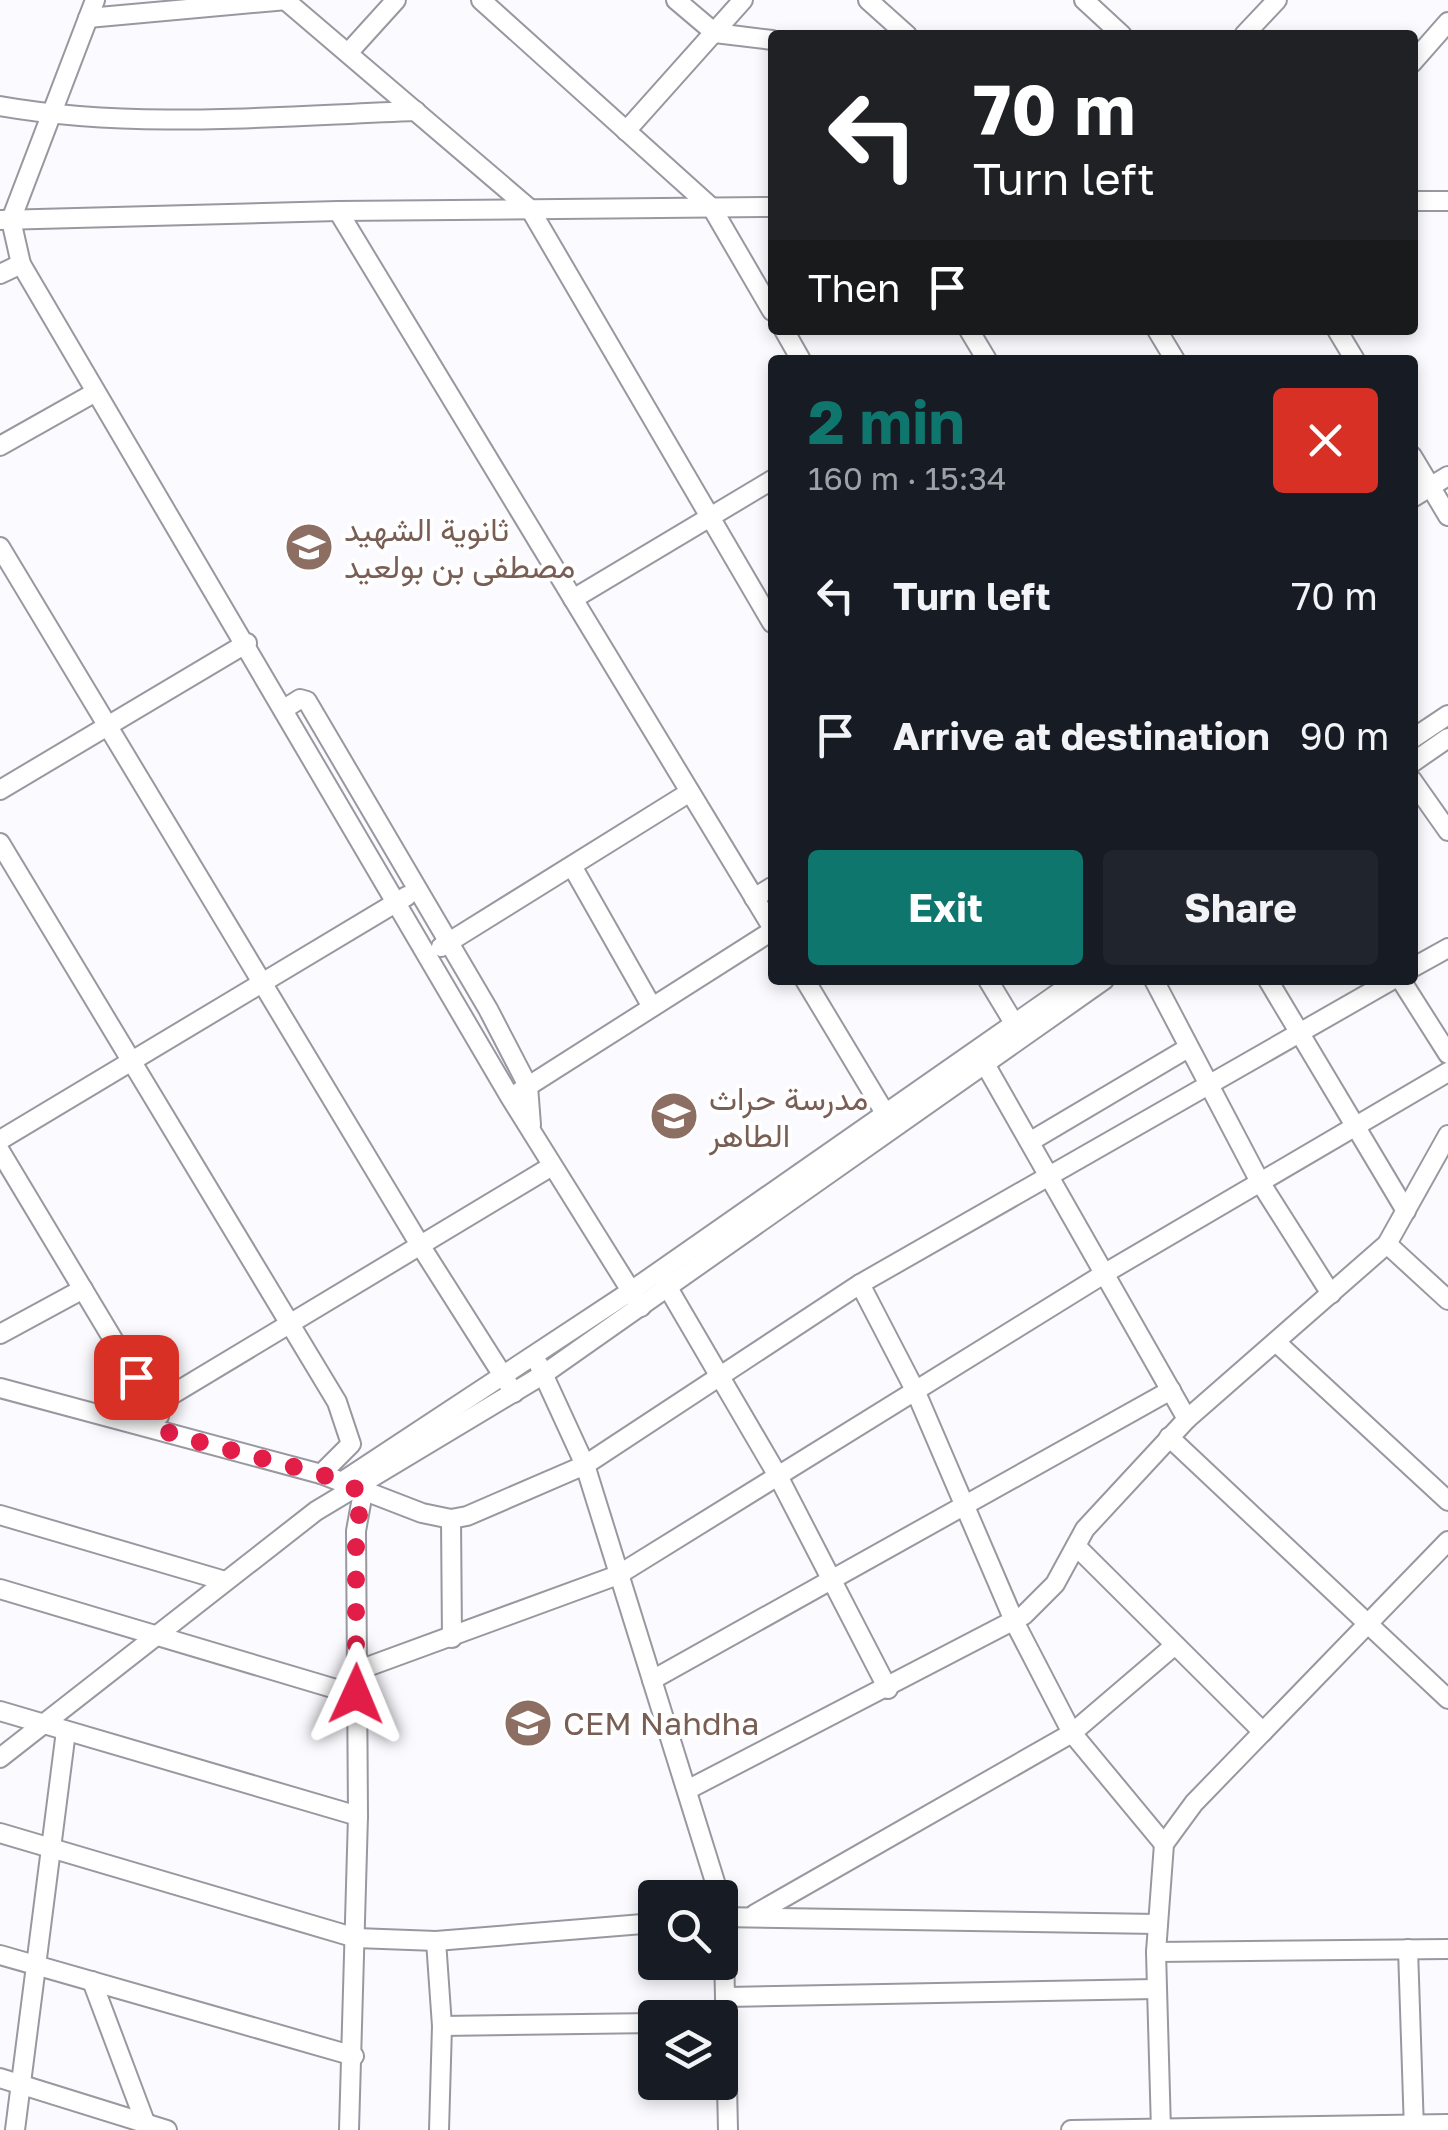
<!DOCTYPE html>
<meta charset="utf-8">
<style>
:root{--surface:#171b24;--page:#20242c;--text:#f1f3f6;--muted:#9ea1a6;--accent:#0f766e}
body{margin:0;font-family:"Golos Text",Vazirmatn,sans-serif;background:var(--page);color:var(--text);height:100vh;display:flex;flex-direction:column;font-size:38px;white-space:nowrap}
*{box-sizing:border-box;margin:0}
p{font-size:32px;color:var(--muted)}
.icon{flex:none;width:55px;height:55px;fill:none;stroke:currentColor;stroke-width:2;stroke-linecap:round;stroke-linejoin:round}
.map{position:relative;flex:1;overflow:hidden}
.side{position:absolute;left:768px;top:355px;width:650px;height:630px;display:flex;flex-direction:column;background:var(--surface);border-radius:10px;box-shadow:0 5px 15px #0003}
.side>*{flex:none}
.banner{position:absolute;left:768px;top:30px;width:650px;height:305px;border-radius:10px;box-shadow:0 5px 15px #0003;background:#202124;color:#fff;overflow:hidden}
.controls{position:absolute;left:638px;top:1880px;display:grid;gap:20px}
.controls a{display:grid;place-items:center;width:100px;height:100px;border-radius:10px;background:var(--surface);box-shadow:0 5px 15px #0003;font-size:50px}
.pin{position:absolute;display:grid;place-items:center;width:85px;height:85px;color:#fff;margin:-42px;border-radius:20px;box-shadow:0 5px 15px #0006}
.me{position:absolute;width:110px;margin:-55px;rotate:1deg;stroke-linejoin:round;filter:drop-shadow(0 0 8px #0008)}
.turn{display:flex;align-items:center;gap:35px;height:210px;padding:0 40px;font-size:45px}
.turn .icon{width:130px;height:130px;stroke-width:2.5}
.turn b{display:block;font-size:70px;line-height:85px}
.then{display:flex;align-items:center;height:95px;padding:0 40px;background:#0003;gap:20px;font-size:38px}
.round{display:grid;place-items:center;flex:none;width:105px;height:105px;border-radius:10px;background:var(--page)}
.summary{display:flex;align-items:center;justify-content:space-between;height:170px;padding:0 40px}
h1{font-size:60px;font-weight:700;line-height:75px;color:var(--accent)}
.primary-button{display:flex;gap:20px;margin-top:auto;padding:20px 40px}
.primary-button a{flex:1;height:115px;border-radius:10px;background:var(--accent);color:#fff;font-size:40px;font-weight:700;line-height:115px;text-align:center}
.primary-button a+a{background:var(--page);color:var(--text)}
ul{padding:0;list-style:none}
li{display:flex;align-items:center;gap:30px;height:140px;padding:0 40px}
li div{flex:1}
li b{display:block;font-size:38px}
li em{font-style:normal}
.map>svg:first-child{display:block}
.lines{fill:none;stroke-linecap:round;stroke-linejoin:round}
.minor-casing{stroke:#9899a0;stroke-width:22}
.minor{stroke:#fff;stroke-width:18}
.route{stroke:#e11d48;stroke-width:18;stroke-dasharray:0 32.4}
.labels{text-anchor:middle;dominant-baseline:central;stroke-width:8;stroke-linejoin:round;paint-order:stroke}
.education-label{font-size:32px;fill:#785e54;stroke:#fff;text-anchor:start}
</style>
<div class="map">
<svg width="1448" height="2130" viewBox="0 0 1448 2130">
<rect width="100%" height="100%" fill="#fafaff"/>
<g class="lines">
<!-- minor casing -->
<g class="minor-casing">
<g id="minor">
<path d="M95,0L11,220L21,264L510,1097L641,1307"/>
<path d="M285,0L530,209L772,623"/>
<path d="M481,0L712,208L772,311"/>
<path d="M676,0L715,33L772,40"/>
<path d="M868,0L907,35"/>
<path d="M1084,0L1122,35"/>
<path d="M88,18L287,0"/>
<path d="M1244,35L1277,0"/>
<path d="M348,53L396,0"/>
<path d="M1412,63L1448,22"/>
<path d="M0,106C137,130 277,116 416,111"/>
<path d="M626,131L743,0"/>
<path d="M1412,201H1448"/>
<path d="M338,211L772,927"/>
<path d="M0,220L338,211L772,207"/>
<path d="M0,274L21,264"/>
<path d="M784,330L801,360"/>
<path d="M969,330L987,360"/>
<path d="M1157,330L1175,360"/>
<path d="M1337,330L1355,360"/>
<path d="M0,446L94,393"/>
<path d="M1412,456L1448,516"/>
<path d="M1412,498L1448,476"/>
<path d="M0,547L420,1245L514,1393"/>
<path d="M573,599L772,480"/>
<path d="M284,709L300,699L307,701L488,1009L528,1086L531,1125"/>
<path d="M1412,739L1448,715"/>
<path d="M1412,763L1448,738"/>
<path d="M1412,780L1448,831"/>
<path d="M0,790L247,643"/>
<path d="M0,843L337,1402L351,1444L321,1474"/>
<path d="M572,866L652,1007"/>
<path d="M754,898L772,887"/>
<path d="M441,947L690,792"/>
<path d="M1412,968L1448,948"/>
<path d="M805,980L891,1123"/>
<path d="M988,980L1020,1033"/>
<path d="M1154,980L1260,1182L1331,1294"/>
<path d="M1268,980L1406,1211"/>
<path d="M1401,980L1448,1054"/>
<path d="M985,1064L1187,1419"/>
<path d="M519,1092L772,931"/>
<path d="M0,1140L407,896"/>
<path d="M1031,1141L1188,1048"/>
<path d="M0,1151L159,1416"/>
<path d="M1387,1244L1448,1300"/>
<path d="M664,1281L778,1476L888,1689"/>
<path d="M860,1284L915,1390L1015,1623L1072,1733L1164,1844"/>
<path d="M0,1334L83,1289"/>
<path d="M1276,1342L1448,1501"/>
<path d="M539,1365L585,1465L720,1898"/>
<path d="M0,1388L321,1474L422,1513L451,1519L467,1516L585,1465L860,1284L1392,980"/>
<path d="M153,1406L552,1166"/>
<path d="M1169,1437L1448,1699"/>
<path d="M343,1481L631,1291L1077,980"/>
<path d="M0,1515L225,1581"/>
<path d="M451,1519L452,1638"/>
<path d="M1076,1546L1263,1732"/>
<path d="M0,1589L356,1695"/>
<path d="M356,1671L618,1575L1107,1272L1448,1072"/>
<path d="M652,1680L1171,1390"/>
<path d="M0,1711L358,1816"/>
<path d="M0,1758L316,1511L544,1374L1104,980"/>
<path d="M689,1789L1024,1615L1055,1584L1085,1529L1187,1419L1387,1244L1448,1135"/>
<path d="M0,1833L356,1938L436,1941L655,1923"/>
<path d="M723,1908L728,2130"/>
<path d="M755,1914L1072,1733L1175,1645"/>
<path d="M720,1917L1158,1924"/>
<path d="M436,1941L442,2026L439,2130"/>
<path d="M1408,1949L1414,2130"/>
<path d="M1156,1952L1448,1949"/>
<path d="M0,1955L354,2056"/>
<path d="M92,1981L145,2122"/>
<path d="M727,1997L1156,1989"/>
<path d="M442,2026L655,2023"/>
<path d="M0,2078L167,2130"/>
<path d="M15,2130L66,1731"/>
<path d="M349,2130L358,1816L356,1531L363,1492"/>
<path d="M1071,2130L1448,2124"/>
<path d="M1161,2130L1156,1952L1164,1844L1194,1803L1448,1541"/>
</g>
</g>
<!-- minor -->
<use href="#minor" class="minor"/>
</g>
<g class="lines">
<!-- route -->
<path class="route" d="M136,1377L170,1434L321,1474L363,1492L356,1532V1694"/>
</g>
<!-- icons -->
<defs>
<g id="school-disc" transform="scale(2.5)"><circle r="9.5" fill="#8d6e63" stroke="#fff"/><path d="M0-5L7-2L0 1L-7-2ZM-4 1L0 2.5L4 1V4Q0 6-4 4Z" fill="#fff"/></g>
</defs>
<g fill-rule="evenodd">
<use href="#school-disc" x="309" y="547"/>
<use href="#school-disc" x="674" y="1116"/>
<use href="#school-disc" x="528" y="1723"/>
</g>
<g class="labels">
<!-- education labels -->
<g class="education-label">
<text x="344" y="529">ثانوية الشهيد<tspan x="344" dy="37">مصطفى بن بولعيد</tspan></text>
<text x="709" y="1098">مدرسة حراث<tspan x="709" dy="37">الطاهر</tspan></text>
<text x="563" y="1723">CEM Nahdha</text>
</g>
</g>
</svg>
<div class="controls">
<a><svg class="icon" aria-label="search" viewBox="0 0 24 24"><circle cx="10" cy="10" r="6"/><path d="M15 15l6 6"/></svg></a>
<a><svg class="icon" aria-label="layers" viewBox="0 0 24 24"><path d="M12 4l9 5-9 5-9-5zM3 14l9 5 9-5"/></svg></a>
</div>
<div class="pin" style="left:136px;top:1377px;background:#d93025"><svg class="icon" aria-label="arrive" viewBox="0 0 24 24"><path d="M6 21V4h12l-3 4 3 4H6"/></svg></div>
<svg class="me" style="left:356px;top:1694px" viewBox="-20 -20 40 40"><path d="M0-17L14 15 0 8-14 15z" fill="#e11d48" stroke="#fff" stroke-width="4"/></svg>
<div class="banner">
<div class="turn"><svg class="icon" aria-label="left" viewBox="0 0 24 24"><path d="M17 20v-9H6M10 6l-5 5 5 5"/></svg><div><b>70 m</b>Turn left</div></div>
<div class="then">Then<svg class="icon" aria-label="arrive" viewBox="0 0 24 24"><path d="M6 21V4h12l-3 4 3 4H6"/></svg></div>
</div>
<section class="side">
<div class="summary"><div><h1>2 min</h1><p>160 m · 15:34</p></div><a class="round" style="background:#d93025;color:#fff"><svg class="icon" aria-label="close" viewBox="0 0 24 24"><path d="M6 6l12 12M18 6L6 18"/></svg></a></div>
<ul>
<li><svg class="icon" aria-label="left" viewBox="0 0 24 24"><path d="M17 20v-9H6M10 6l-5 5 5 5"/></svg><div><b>Turn left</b></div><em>70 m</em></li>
<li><svg class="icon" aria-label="arrive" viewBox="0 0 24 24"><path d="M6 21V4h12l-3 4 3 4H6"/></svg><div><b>Arrive at destination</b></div><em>90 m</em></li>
</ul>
<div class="primary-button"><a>Exit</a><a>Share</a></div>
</section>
</div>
